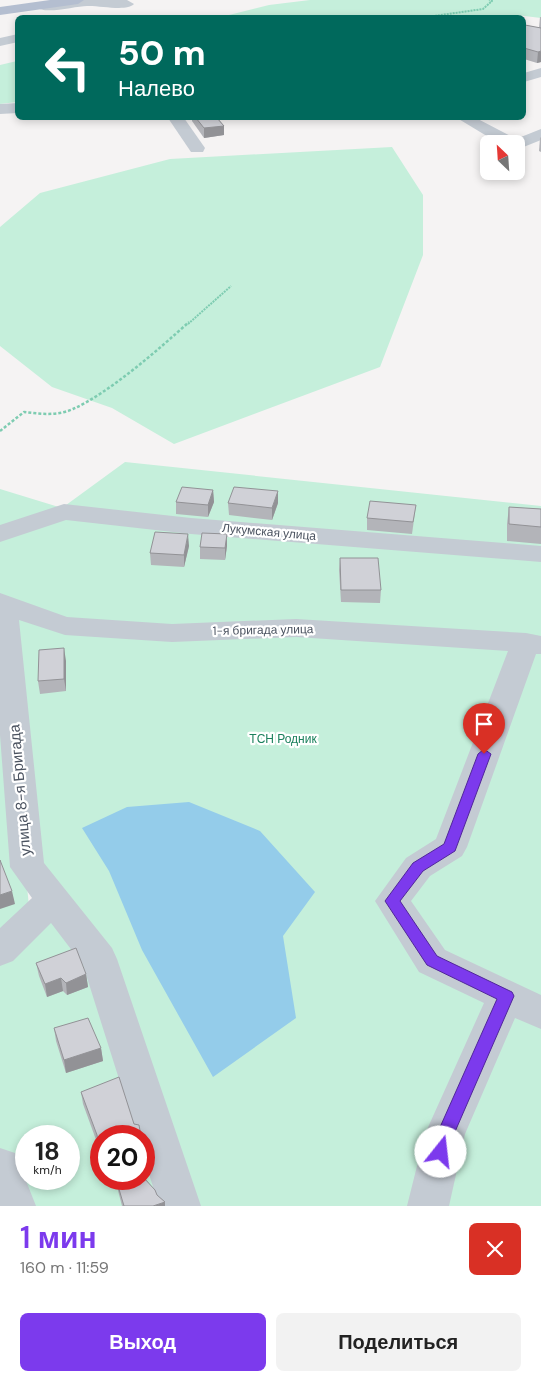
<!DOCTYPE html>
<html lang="ru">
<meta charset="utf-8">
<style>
:root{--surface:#fff;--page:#f2f2f2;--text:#222;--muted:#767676;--accent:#7c3aed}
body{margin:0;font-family:"DM Sans",sans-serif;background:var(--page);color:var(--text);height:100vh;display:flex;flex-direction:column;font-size:19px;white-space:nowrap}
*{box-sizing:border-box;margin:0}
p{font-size:16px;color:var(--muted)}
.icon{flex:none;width:28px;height:28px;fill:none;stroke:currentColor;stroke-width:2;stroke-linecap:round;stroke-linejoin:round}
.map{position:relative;height:1206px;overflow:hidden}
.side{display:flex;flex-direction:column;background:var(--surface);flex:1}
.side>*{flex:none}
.top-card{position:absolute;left:15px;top:15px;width:511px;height:105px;border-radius:8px;box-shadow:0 2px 8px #0003;background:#00695c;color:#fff;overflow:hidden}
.needle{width:32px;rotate:335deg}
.buttons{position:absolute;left:480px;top:135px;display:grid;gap:10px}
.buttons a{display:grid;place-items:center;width:45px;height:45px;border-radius:8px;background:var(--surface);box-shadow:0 2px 8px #0003;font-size:25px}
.speed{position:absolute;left:15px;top:1125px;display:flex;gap:10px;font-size:25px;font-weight:700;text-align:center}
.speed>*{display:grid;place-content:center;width:65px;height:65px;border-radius:50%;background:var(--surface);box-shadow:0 2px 8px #0003;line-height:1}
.speed small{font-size:12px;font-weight:400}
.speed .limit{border:8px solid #d22;background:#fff;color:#111}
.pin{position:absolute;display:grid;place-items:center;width:42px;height:42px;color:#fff;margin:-51px -21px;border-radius:50% 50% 50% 0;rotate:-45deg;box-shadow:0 0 5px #0007}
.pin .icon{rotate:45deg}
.me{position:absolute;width:55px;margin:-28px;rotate:16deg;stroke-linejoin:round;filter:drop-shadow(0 0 4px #0008)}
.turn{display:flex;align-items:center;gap:18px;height:105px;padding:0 20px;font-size:22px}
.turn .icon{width:65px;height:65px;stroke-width:2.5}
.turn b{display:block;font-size:35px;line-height:42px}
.round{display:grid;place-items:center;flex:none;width:52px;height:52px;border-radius:8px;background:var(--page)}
.head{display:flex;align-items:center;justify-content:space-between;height:85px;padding:0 20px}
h1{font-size:30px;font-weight:600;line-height:38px;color:var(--accent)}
.button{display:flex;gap:10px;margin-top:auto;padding:10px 20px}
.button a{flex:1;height:58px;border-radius:8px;background:var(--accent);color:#fff;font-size:20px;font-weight:600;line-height:58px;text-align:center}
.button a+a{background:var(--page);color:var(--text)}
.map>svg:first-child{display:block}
.green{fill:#c5efdb;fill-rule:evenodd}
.water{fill:#94ccea}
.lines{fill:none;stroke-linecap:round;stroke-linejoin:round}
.path-far1{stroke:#7eccb1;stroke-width:2;stroke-dasharray:2 1;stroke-linecap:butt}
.path{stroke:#7eccb1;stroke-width:2.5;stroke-dasharray:3 2;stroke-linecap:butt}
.minor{fill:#c4cbd3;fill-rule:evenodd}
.major{fill:#b4bed0;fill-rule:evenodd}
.wall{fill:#b3b4b9}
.shaded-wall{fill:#929296}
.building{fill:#d0d1d7;stroke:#929296}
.route{fill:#7c3aed;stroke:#51269a}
.labels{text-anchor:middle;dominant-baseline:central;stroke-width:4.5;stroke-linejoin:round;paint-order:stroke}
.street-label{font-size:12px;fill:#4b5360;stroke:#fff}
.park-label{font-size:12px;fill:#1c815d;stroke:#fff}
.near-street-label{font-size:15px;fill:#4b5360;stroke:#fff}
</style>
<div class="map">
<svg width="541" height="1206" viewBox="0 0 541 1206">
<rect width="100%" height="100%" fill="#f5f3f3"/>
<!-- green -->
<g class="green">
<path d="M310,0H541V18L516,15L508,18H217L269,5Z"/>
<path d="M17,61V102L0,104V65Z"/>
<path d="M392,147L423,195V255L380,367L174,444L112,408L52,387L0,346V227L40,193L170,159Z"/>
<path d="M125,462L541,506V1206H22L0,1148V947L40,902L0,608V489L62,508ZM26,1136H69V1179H26ZM101,1136H144V1179H101Z"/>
<path d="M0,627L29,906L0,937Z"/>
</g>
<!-- water -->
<path class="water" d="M189,802L260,831L315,892L283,936L296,1018L213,1077L142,950L109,871L82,828L127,807Z"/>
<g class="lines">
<!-- path-far1 -->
<g class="path-far1">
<path d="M420,18L483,9L492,1L489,0"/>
<path d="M188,324L231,286"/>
</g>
<!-- path -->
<path class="path" d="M0,431L24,412C40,414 58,416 73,409C109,393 159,349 189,322"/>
<!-- minor -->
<g class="minor">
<path d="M71,0H127L134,4C127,12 98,5 87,6C76,6 44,15 37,7L44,3Z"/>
<path d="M18,34V42L0,46V38Z"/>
<path d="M541,68V77L524,82V73Z"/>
<path d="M18,103V113L0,114V104Z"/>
<path d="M168,118H184L205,148L203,152H191Z"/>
<path d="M457,118H476L516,139L541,129V140L516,150V144H500Z"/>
<path d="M64,504L191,518L541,546V562L191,534L66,520L0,542V525Z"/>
<path d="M0,593L67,617L172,624L296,619L526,633L541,636V654H536L467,847L462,856L430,876L411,901L445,950L541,995V1029L515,1018L465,1134L449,1206H407L425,1134L484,1003L419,972L375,901L406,858L436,839L508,651L296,637L172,642L65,635L19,620L44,863L112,948L117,959L201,1206H159L144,1158V1136H137L83,965L51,923L13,961L0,966V928L32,898L10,867L0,735Z"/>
<path d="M0,1148L15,1153L36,1206H0Z"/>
</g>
<!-- major -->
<path class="major" d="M50,0H84L78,4L0,15V7Z"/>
</g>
<!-- wall -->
<g class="wall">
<path d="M540,17H541V62L537,63L524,59V23L525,25L539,28Z"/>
<path d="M192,118H217L224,126V135L204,138L192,121Z"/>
<path d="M541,137V152L539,151L540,138Z"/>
<path d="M213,490L214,502L208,517L176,514V502Z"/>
<path d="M228,503H278L272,520L229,515Z"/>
<path d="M416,505L412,534L367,530V518Z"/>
<path d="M509,507L541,509V544L507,541V524Z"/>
<path d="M227,534V546L225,560L200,559V547Z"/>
<path d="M189,546L184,567L151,565L150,553Z"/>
<path d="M340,558L381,590L380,603L341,602L339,570Z"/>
<path d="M66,661V691L40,694L38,681Z"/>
<path d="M36,963L86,974L88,987L67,995L63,991L47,997L39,976Z"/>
<path d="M54,1028L101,1048L103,1061L66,1073L56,1041Z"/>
<path d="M81,1092L134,1124L99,1148L83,1104Z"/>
<path d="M104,1179H144L157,1195L165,1202V1206H122L115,1179L104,1182Z"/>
</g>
<!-- shaded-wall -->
<g class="shaded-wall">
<path d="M541,51V62L537,63L538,52Z"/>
<path d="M224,126V135L204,138V128Z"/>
<path d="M213,490L214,502L208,517V505Z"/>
<path d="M278,491V503L272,520V508Z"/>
<path d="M188,534L189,546L184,567V555Z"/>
<path d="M227,534V546L225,560V548Z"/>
<path d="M64,648L66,661V691L64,679Z"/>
<path d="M12,891L15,904L0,909V895Z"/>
<path d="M86,974L88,987L67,995L66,983Z"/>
<path d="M61,978L63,991L47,997L45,984Z"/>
<path d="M101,1048L103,1061L66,1073L64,1060Z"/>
<path d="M144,1160H145L146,1172L144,1173Z"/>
<path d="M104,1179H115L104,1182Z"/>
<path d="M165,1202V1206H153Z"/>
</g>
<!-- building -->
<g class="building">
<path d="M524,23L525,25L541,28V51L538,52L524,48Z"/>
<path d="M196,118H217L224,126L204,128Z"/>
<path d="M182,487L213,490L208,505L176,502Z"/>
<path d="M234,487L278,491L272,508L228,503Z"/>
<path d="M370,501L416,505L413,522L367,518Z"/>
<path d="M509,507L541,509V527L509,524Z"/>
<path d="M155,532L188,534L184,555L150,553Z"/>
<path d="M202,533L227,534L225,548L200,547Z"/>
<path d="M340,558H378L381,590H341Z"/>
<path d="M64,648V679L38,681L39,650Z"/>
<path d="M0,860L12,891L0,895Z"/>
<path d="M76,948L86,974L66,983L61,978L45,984L36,963Z"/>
<path d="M88,1018L101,1048L64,1060L54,1028Z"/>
<path d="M119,1077L134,1124L139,1125L141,1136H101V1161L97,1135L81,1092Z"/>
<path d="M144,1178L155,1190L157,1195L165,1202L153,1206H124L116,1179H144Z"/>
</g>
<!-- route -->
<path class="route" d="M484,749L491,754L455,851L423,871L400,901L437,956L512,992L514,996L454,1134L447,1157L441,1160L435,1157L433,1152L437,1134L497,999L427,965L385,901L413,863L444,844L478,754Z"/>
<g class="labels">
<!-- street labels -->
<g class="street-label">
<text transform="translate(269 532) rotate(5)">Лукумская улица</text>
<text transform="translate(263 630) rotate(-1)">1-я бригада улица</text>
</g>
<!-- park labels -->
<g class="park-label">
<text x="283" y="739">ТСН Родник</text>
</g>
<!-- near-street labels -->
<g class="near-street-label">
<text transform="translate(20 790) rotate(-95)">улица 8-я Бригада</text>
</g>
</g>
</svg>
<div class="buttons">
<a><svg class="needle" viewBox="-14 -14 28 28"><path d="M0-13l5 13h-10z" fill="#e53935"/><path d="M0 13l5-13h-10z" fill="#767676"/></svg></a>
</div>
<div class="speed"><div>18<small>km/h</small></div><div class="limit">20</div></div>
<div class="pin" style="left:484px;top:754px;background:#d93025"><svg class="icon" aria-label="arrive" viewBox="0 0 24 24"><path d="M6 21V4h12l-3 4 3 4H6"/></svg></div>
<svg class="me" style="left:441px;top:1152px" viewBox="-20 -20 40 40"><circle r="19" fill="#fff"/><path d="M0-13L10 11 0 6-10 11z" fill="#7c3aed"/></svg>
<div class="top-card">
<div class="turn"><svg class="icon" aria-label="left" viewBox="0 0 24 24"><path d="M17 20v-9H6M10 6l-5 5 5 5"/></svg><div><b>50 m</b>Налево</div></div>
</div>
</div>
<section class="side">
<div class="head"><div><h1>1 мин</h1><p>160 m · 11:59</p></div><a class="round" style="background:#d93025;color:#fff"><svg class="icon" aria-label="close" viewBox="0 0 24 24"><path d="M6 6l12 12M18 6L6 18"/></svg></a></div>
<div class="button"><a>Выход</a><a>Поделиться</a></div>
</section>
